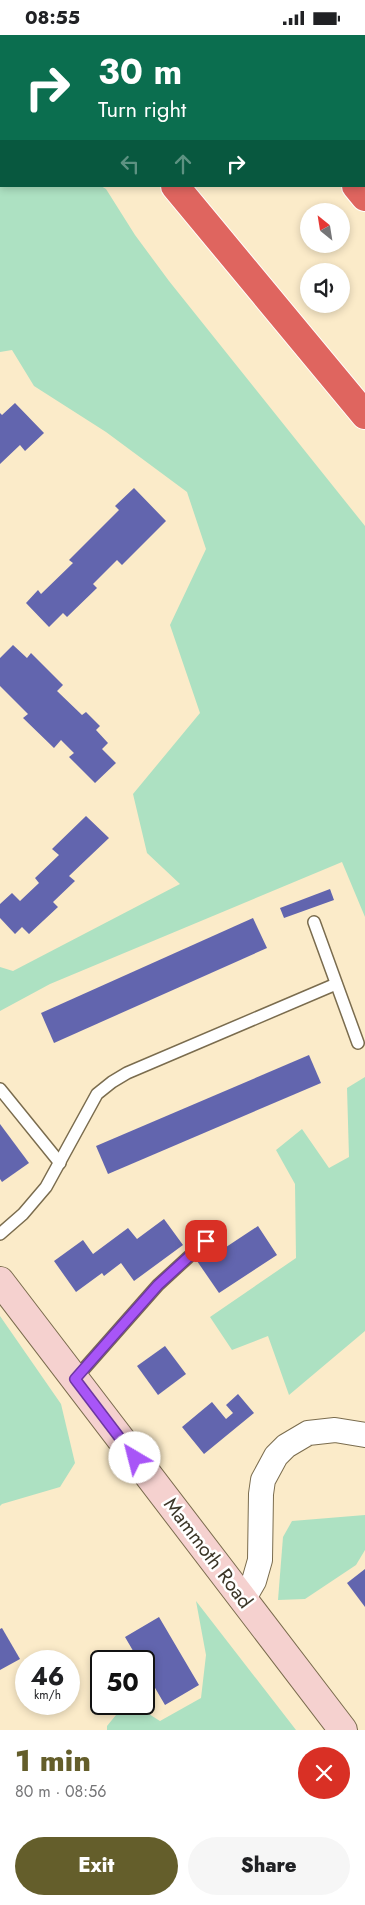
<!DOCTYPE html>
<meta charset="utf-8">
<style>
:root{--surface:#fff;--page:#f6f6f6;--text:#202124;--muted:#757577;--accent:#645e2b}
body{margin:0;font-family:Jost,sans-serif;background:var(--page);color:var(--text);height:100vh;display:flex;flex-direction:column;font-size:19px;white-space:nowrap}
*{box-sizing:border-box;margin:0}
p{font-size:16px;color:var(--muted)}
.icon{flex:none;width:28px;height:28px;fill:none;stroke:currentColor;stroke-width:2;stroke-linecap:round;stroke-linejoin:round}
.map{position:relative;height:1695px;overflow:hidden}
.panel{display:flex;flex-direction:column;background:var(--surface);flex:1}
.panel>*{flex:none}
.banner{position:absolute;left:0px;top:0px;width:365px;height:152px;box-shadow:0 2px 8px #0003;background:#0b6e4f;color:#fff;overflow:hidden}
.needle{width:32px;rotate:330deg}
.tools{position:absolute;left:300px;top:168px;display:grid;gap:10px}
.tools a{display:grid;place-items:center;width:50px;height:50px;border-radius:50%;background:var(--surface);box-shadow:0 2px 8px #0003;font-size:25px}
.speed{position:absolute;left:15px;top:1615px;display:flex;gap:10px;font-size:25px;font-weight:700;text-align:center}
.speed>*{display:grid;place-content:center;width:65px;height:65px;border-radius:50%;background:var(--surface);box-shadow:0 2px 8px #0003;line-height:1}
.speed small{font-size:12px;font-weight:400}
.speed .limit{border:2px solid #111;border-radius:8px;background:#fff;color:#111}
.pin{position:absolute;display:grid;place-items:center;width:42px;height:42px;color:#fff;margin:-21px;border-radius:10px;box-shadow:0 2px 8px #0006}
.me{position:absolute;width:55px;margin:-28px;rotate:323deg;stroke-linejoin:round;filter:drop-shadow(0 0 4px #0008)}
.turn{display:flex;align-items:center;gap:18px;height:105px;padding:0 15px;font-size:22px}
.turn .icon{width:65px;height:65px;stroke-width:2.5}
.turn b{display:block;font-size:35px;line-height:42px}
.lanes{display:flex;align-items:center;height:48px;padding:0 15px;background:#0003;justify-content:center;gap:25px;direction:ltr}
.lanes .off{opacity:.35}
.round{display:grid;place-items:center;flex:none;width:52px;height:52px;border-radius:26px;background:var(--page)}
.head{display:flex;align-items:center;justify-content:space-between;height:85px;padding:0 15px}
h1{font-size:30px;font-weight:800;line-height:38px;color:var(--accent)}
.cta{display:flex;gap:10px;margin-top:auto;padding:10px 15px}
.cta a{flex:1;height:58px;border-radius:30px;background:var(--accent);color:#fff;font-size:20px;font-weight:800;line-height:58px;text-align:center}
.cta a+a{background:var(--page);color:var(--text)}
.status{display:flex;justify-content:space-between;align-items:center;height:35px;padding:0 25px;background:var(--surface);direction:ltr}
.status svg{height:14px;fill:currentColor}
.map>svg:first-child{display:block}
.green{fill:#ade1c2}
.building{fill:#6265ae}
.lines{fill:none;stroke-linecap:round;stroke-linejoin:round}
.service-casing{stroke:#7a6c4e;stroke-width:14}
.minor-casing{stroke:#7a6c4e;stroke-width:26}
.secondary-casing{stroke:#7a6c4e;stroke-width:30}
.motorway-casing{stroke:#fff;stroke-width:30}
.service{stroke:#fff;stroke-width:11}
.minor{stroke:#fff;stroke-width:24}
.secondary{stroke:#f5d1cf;stroke-width:28}
.motorway{stroke:#df655f;stroke-width:28}
.route-casing{stroke:#6d37a1;stroke-width:12}
.route{stroke:#a855f7;stroke-width:9}
.labels{text-anchor:middle;dominant-baseline:central;stroke-width:5;stroke-linejoin:round;paint-order:stroke}
.street-label{font-size:20px;fill:#3c3628;stroke:#fff}
</style>
<div class="status"><b>08:55</b><svg viewBox="0 0 49 12"><path d="M0 12V9h3v3zM5 12V6h3v6zM10 12V3h3v9zM15 12V0h3v12zM26 1h20v11H26zM47 4h2v5h-2z"/></svg></div>
<div class="map">
<svg width="365" height="1695" viewBox="0 0 365 1695">
<rect width="100%" height="100%" fill="#fbebc9"/>
<!-- green -->
<g class="green">
<path d="M0,15L1,151H101L106,154L135,200L169,246L365,491V882L342,827L50,949L0,976V932L13,936L180,849L147,818L133,759L200,678L170,590L206,514L187,457L106,397L34,351L12,315L0,317Z"/>
<path d="M365,1042V1296L289,1360L268,1301L232,1315L210,1282L296,1223L295,1149L276,1115L302,1094L329,1133L349,1122L347,1053Z"/>
<path d="M0,1281L61,1369L75,1428L60,1452L2,1469L0,1471Z"/>
<path d="M365,1480V1515L356,1530L305,1564L278,1565L283,1502L292,1486Z"/>
<path d="M196,1566L296,1695H107V1691L125,1669H133L160,1686L201,1663L206,1620Z"/>
</g>
<!-- building -->
<g class="building">
<path d="M15,368L44,398L25,416L20,410L0,429V378L2,380Z"/>
<path d="M134,453L166,486L122,530L117,525L93,549L97,553L67,582L63,578L49,592L26,568L38,555L41,559L73,528L69,525L119,475L115,471Z"/>
<path d="M13,610L27,623L31,618L63,650L57,656L82,680L86,677L100,691L96,695L108,708L102,714L116,728L95,748L69,722L74,718L61,705L54,713L23,683L28,679L0,651V623Z"/>
<path d="M86,781L109,803L69,841L75,846L53,867L58,872L29,899L22,892L15,899L0,883V869L12,858L20,866L39,848L35,843L59,820L52,814Z"/>
<path d="M330,854L334,865L284,883L280,873Z"/>
<path d="M253,883L267,913L54,1008L41,978Z"/>
<path d="M309,1020L321,1048L108,1139L96,1111Z"/>
<path d="M0,1089L29,1128L2,1147L0,1144Z"/>
<path d="M164,1184L183,1210L134,1246L121,1228L104,1241L102,1238L76,1257L54,1226L83,1205L93,1219L128,1193L137,1204Z"/>
<path d="M258,1191L277,1220L219,1258L197,1226L209,1218L211,1222Z"/>
<path d="M165,1311L186,1339L158,1360L137,1331Z"/>
<path d="M238,1359L254,1378L204,1419L182,1392L212,1367L226,1384L233,1378L226,1370Z"/>
<path d="M365,1534V1572L347,1548Z"/>
<path d="M159,1582L199,1650L165,1670L144,1634V1626H139L125,1602Z"/>
<path d="M2,1593L20,1624L0,1635V1594Z"/>
</g>
<g class="lines">
<!-- service casing -->
<g class="service-casing">
<g id="service">
<path d="M314,887L358,1008"/>
<path d="M0,1054L60,1128"/>
<path d="M0,1199L23,1179L46,1152L97,1059L112,1047L127,1038L336,949"/>
<path d="M75,1344L158,1250L206,1206"/>
</g>
</g>
<!-- minor casing -->
<g class="minor-casing">
<path id="minor" d="M243,1565L254,1546L260,1525L261,1459L263,1445L276,1421L286,1411L308,1398L335,1395L365,1400"/>
</g>
<!-- secondary casing -->
<g class="secondary-casing">
<path id="secondary" d="M0,1246L343,1695"/>
</g>
<!-- motorway casing -->
<g class="motorway-casing">
<g id="motorway">
<path d="M50,0L51,1"/>
<path d="M228,0L229,1"/>
<path d="M175,151L365,380"/>
<path d="M356,151L365,162"/>
</g>
</g>
<!-- service -->
<use href="#service" class="service"/>
<!-- minor -->
<use href="#minor" class="minor"/>
<!-- secondary -->
<use href="#secondary" class="secondary"/>
<!-- motorway -->
<use href="#motorway" class="motorway"/>
</g>
<g class="lines">
<!-- route casing -->
<g class="route-casing">
<path id="route" d="M135,1423L75,1344L158,1250L206,1206"/>
</g>
<!-- route -->
<use href="#route" class="route"/>
</g>
<g class="labels">
<!-- street labels -->
<g class="street-label">
<text transform="translate(208 1518) rotate(53)">Mammoth Road</text>
</g>
</g>
</svg>
<div class="tools">
<a><svg class="needle" viewBox="-14 -14 28 28"><path d="M0-13l5 13h-10z" fill="#e53935"/><path d="M0 13l5-13h-10z" fill="#757577"/></svg></a>
<a><svg class="icon" aria-label="sound" viewBox="0 0 24 24"><path d="M4 9h4l5-4v14l-5-4H4zM17 9q2 3 0 6"/></svg></a>
</div>
<div class="speed"><div>46<small>km/h</small></div><div class="limit">50</div></div>
<div class="pin" style="left:206px;top:1206px;background:#d93025"><svg class="icon" aria-label="arrive" viewBox="0 0 24 24"><path d="M6 21V4h12l-3 4 3 4H6"/></svg></div>
<svg class="me" style="left:135px;top:1423px" viewBox="-20 -20 40 40"><circle r="19" fill="#fff"/><path d="M0-13L10 11 0 6-10 11z" fill="#a855f7"/></svg>
<div class="banner">
<div class="turn"><svg class="icon" aria-label="right" viewBox="0 0 24 24"><path d="M7 20v-9h11M14 6l5 5-5 5"/></svg><div><b>30 m</b>Turn right</div></div>
<div class="lanes"><svg class="icon off" aria-label="left" viewBox="0 0 24 24"><path d="M17 20v-9H6M10 6l-5 5 5 5"/></svg><svg class="icon off" aria-label="ahead" viewBox="0 0 24 24"><path d="M12 20V5M6 11l6-6 6 6"/></svg><svg class="icon" aria-label="right" viewBox="0 0 24 24"><path d="M7 20v-9h11M14 6l5 5-5 5"/></svg></div>
</div>
</div>
<section class="panel">
<div class="head"><div><h1>1 min</h1><p>80 m · 08:56</p></div><a class="round" style="background:#d93025;color:#fff"><svg class="icon" aria-label="close" viewBox="0 0 24 24"><path d="M6 6l12 12M18 6L6 18"/></svg></a></div>
<div class="cta"><a>Exit</a><a>Share</a></div>
</section>
